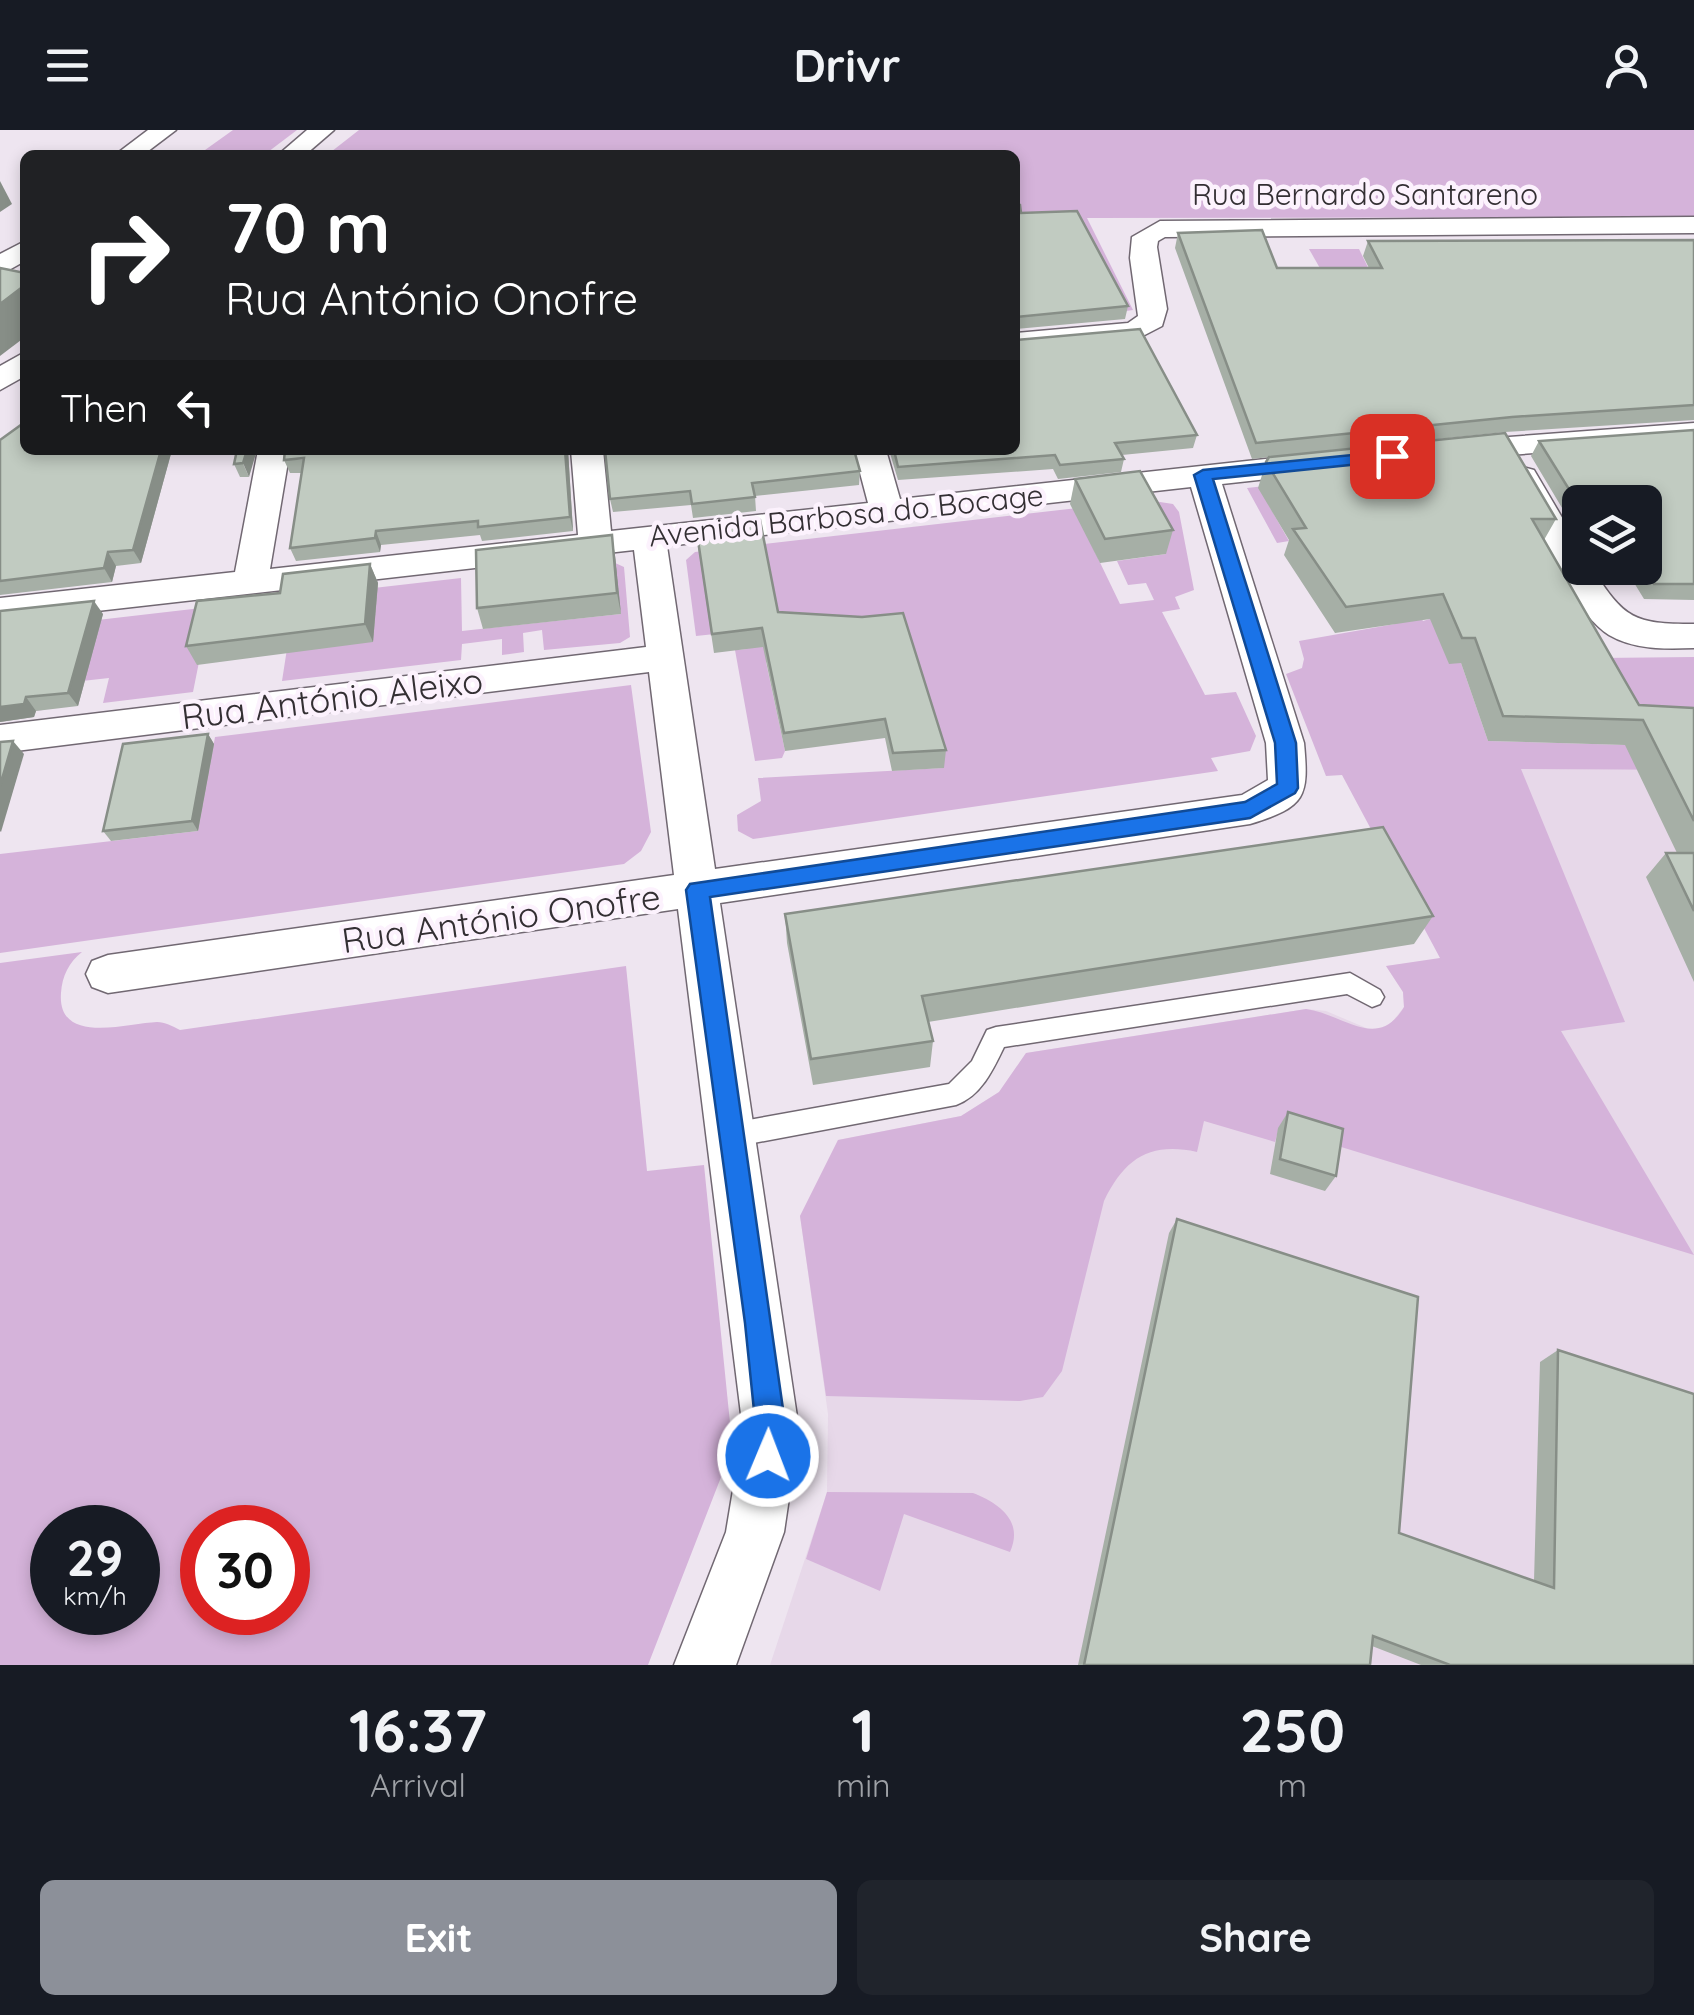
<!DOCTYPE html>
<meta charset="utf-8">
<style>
:root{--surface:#171b24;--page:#20242c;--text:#f1f3f6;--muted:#9ea1a6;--accent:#8c9099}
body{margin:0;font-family:Quicksand,sans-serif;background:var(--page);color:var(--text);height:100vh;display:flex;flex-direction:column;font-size:38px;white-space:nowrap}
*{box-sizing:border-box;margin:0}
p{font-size:32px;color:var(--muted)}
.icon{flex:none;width:55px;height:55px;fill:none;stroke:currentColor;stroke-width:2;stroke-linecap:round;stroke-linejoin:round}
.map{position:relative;height:1535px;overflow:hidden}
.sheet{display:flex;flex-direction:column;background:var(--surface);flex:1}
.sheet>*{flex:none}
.banner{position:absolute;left:20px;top:20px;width:1000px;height:305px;border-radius:15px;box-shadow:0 5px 15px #0003;background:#202124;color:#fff;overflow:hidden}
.tools{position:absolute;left:1562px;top:355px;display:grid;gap:20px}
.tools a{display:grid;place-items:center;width:100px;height:100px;border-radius:15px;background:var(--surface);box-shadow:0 5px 15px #0003;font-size:50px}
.speed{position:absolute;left:30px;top:1375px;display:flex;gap:20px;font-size:50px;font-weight:700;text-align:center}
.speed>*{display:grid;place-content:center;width:130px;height:130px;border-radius:50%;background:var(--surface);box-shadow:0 5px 15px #0003;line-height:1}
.speed small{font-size:25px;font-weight:400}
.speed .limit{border:15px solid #d22;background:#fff;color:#111}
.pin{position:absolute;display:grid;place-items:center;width:85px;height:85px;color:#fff;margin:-42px;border-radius:20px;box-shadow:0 5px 15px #0006}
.me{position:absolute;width:110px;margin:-55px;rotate:1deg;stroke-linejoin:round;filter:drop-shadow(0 0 8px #0008)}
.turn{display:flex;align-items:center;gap:35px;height:210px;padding:0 40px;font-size:45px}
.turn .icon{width:130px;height:130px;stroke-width:2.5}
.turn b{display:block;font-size:70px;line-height:85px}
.then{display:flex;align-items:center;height:95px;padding:0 40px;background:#0003;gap:20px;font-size:38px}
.eta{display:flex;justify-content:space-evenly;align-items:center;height:170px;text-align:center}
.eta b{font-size:60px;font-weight:700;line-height:70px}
.button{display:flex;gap:20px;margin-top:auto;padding:20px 40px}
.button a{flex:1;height:115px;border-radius:15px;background:var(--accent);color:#fff;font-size:40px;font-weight:700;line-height:115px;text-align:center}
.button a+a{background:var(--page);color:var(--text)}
header{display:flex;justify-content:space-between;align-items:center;height:130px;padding:0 40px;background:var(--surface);font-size:45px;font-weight:700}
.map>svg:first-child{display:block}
.built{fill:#e7d8e9}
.green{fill:#d5b3da;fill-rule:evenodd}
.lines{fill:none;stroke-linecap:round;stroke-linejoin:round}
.service-casing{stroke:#716872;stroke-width:3}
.minor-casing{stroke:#716872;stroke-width:3}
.service{fill:#fff;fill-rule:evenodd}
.minor{fill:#fff;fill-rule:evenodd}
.wall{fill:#a6afa6}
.shaded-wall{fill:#878e87}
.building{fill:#c1cbc1;stroke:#878e87;stroke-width:2.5}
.route{fill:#1a73e8;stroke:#114b97;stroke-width:2.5}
.labels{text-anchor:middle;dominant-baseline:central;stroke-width:9;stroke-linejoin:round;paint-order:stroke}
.far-street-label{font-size:30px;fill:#332f33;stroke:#fcf2fd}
.street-label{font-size:35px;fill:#332f33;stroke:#fcf2fd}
</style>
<header><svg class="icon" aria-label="menu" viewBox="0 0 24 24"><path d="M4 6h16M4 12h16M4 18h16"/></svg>Drivr<svg class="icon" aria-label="person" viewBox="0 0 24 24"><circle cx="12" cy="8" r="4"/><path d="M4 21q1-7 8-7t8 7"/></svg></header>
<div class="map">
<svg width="1694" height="1535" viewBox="0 0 1694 1535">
<rect width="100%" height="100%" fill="#eee5f0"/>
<!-- built -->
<path class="built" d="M1407,638L1694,640V1535H770L827,1362L828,1284L800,1086L838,1010L961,986L999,962L1026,923L1306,879L1326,881L1371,900L1388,897L1404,877L1403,862L1386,836L1441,829Z"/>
<!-- green -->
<g class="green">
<path d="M233,0H297L264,25H198Z"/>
<path d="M359,0H1694V87L1087,88L1133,180L1050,192L1015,88V25H327Z"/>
<path d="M1309,119H1359L1384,170L1341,175Z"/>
<path d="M1361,346L1394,446L1423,491L1433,488L1449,533H1461L1488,611L1694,617V640L1521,639L1625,892L1561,901L1694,1125L1279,998L1275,1012L1204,991L1197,1022C1150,1012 1125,1028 1104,1071L1062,1241L1043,1267L1020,1271L826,1266L800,1086L838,1010L961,986L999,962L1026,923L1306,879C1344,884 1377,922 1404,877L1403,862L1386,836L1440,828L1342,645L1326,646L1286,544L1302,538L1304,529L1299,511L1395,494L1268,374L1289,411L1277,413L1247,358Z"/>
<path d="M1147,370L1173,374L1179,382L1194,460L1175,467L1180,479L1162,482L1205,565L1236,562L1256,606L1250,621L1211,628L1218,641L753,709L738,701L737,685L761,671L758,648L943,638L766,532L785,621L782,628L755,631L735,520L747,519L743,501L696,506L686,430L695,422ZM1079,389L1166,424L1117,431L1128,455L1146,453L1154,470L1120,474Z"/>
<path d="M613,432L624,437L630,507L620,513L544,520L542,500L523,503L524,522L502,525V509L462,514L461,530L282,551L295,467L461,448L462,501L621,484Z"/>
<path d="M210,477L193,562L103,573L109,548L82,551L48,564L43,580L9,584L37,497Z"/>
<path d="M1694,527V608L1642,601L1600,528Z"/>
<path d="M631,555L651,702L641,721L624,734L0,823V724L198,701L215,607Z"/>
<path d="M82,822C69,832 62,846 61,863C57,916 128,893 157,892C165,892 172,896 180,900L626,836L647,1041L704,1035L730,1293L723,1342L648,1535H0V833ZM52,1398H138V1482H52ZM202,1398H288V1482H202Z"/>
<path d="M827,1362L973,1363C999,1373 1024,1391 1010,1422L904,1384L880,1461L806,1429Z"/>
</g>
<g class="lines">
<!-- service casing -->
<g class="service-casing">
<path id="service" d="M1350,843L1380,860L1384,867L1380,874L1372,877L1347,864L1004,917C993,940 981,966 956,975L732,1017L723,1013L719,1005L723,997L732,993L949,954L972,931L987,900L996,897Z"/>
</g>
<!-- minor casing -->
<g class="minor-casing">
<g id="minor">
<path d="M148,0H176L143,25H115Z"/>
<path d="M307,0H334L305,25H278Z"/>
<path d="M1694,87V103L1165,107L1158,111L1157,117L1167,179L1162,196L1135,210L1015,221V203L1128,193L1138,186L1130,128L1132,107L1160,91Z"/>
<path d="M25,111V131L0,145V124Z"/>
<path d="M25,222V246L0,260V236Z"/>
<path d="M1694,293V311L1455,329L1444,327L1439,320L1444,313L1455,311Z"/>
<path d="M258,320H290L270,439L578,405L571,320H603L611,401L868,373L854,320H886L900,369L1320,323L1331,326L1336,333L1331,340L1320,343L1222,354L1304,613C1309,667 1306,677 1250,694L720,773L799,1300L784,1402L736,1535H674L726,1402L743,1300L678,779L108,863L92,857L86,844L92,831L108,825L674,745L649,542L0,623V595L646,517L634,420L0,492V468L235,442ZM1191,357L1266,613L1268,650L1242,665L715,739L667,416Z"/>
<path d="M1523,337L1534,340L1580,418V438H1592C1624,489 1634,494 1694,494V518C1666,519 1634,520 1609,505C1571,481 1530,388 1507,347L1512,340Z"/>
</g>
</g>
<!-- service -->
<use href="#service" class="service"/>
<!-- minor -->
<use href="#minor" class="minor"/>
</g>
<!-- wall -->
<g class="wall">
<path d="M1015,75L1021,83L1128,176L1125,189L1015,199Z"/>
<path d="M1178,103L1277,138H1369L1363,126L1368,111L1694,110V290L1505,302L1252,329L1175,118Z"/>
<path d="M1694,300V470L1644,469L1625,438H1645V372H1580V408L1531,326L1539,311Z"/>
<path d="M1197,305L1193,318L1122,325L1124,329L1121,342L1058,349L1053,339L898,350L889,320H1015Z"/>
<path d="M0,310L25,320H172L141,433L116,436L112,452L0,465Z"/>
<path d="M237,320L249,347H240L234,334Z"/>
<path d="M568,320L573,401L482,411L480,405L381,415L380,422L296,431L290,418L301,343H290L284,330Z"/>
<path d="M1266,332L1556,389L1544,410L1639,575L1694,578V852L1646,747L1666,723H1677L1625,615L1488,611L1461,533L1449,534L1430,489L1335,503L1284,425L1289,410L1258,358Z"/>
<path d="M860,341L859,355L755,366L756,381L693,388L691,375L613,382L610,369Z"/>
<path d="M1075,349L1173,400L1166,424L1100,433L1070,374Z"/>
<path d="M698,416L946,620L944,638L892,641L885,608L785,621L763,517L714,523Z"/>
<path d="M615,426L621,484L483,499L477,478Z"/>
<path d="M370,434L378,453L373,512L197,535L186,516Z"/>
<path d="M0,481L103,484L78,576L36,581L34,587L0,592Z"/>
<path d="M208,604L214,614L198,701L111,711L103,701Z"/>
<path d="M785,784L1433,786L1414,814L928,892L933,911L930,937L813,955L787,813Z"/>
<path d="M1288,982L1336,1046L1325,1061L1270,1044L1278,998Z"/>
<path d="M1177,1089L1399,1403L1534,1451L1540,1232L1558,1220L1694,1535H1421L1372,1516L1370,1535H1078L1169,1103Z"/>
</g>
<!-- shaded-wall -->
<g class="shaded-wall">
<path d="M0,51L12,74L0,82Z"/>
<path d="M25,155V207L0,226V174Z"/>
<path d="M161,320H172L141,433L133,420Z"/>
<path d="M247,320H257L249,347L243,333Z"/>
<path d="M565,320H568L573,401L570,387Z"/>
<path d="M376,401L381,415L380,422L375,408Z"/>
<path d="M612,405L615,426L621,484L617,463Z"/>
<path d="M108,422L116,436L112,452L104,438Z"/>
<path d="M370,434L378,453L373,512L365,494Z"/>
<path d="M94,471L103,484L78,576L68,563Z"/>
<path d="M26,567L36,581L34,587L0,592V577Z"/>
<path d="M208,604L214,614L198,701L192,691Z"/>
<path d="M13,611L24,624L1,702L0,701V656Z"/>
</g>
<!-- building -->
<g class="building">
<path d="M1015,75H1020L1021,83L1077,81L1128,176L1015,187Z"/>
<path d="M1262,100L1277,138H1382L1368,111L1694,110V275L1512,287L1256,313L1178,103Z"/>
<path d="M0,138L25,143V155L0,174Z"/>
<path d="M1140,199L1197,305L1115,313L1124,329L1060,335L1055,325L898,337L894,320H1015V210Z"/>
<path d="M25,292V320H161L133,420L108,422L104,438L0,451V310Z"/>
<path d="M1694,300V454H1654L1644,438L1645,372H1580V377L1539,311Z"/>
<path d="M1505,303L1556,389H1532L1639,575L1694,578V691L1643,590L1503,586L1475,508H1462L1443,464L1346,477L1293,399L1306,398L1266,332L1269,327Z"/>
<path d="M237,320H247L243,333L234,334Z"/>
<path d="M285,320H565L570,387L478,397V391L376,401L375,408L290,418L304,328L284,330Z"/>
<path d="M605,320H854L860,341L752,353L755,367L692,374L690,361L610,369Z"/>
<path d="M1140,341L1173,400L1105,409L1075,349Z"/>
<path d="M760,390L778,482L862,487L903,483L946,620L893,623L885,589L784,603L762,498L712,504L696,397Z"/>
<path d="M612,405L617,463L477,478L476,420Z"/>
<path d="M370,434L365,494L186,516L197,471L280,463L283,444Z"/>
<path d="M94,471L68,563L26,567L24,574L0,577V481Z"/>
<path d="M208,604L192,691L103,701L123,614Z"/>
<path d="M13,611L0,656V612Z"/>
<path d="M1383,697L1433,786L922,866L933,911L811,929L785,784Z"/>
<path d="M1666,723H1694V781Z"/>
<path d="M1288,982L1343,999L1336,1046L1280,1029Z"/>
<path d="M1177,1089L1418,1167L1399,1403L1554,1458L1558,1220L1694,1264V1535H1450L1373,1506L1370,1535H1084Z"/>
</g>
<!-- route -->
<path class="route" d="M1392,321L1400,326L1398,330L1213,349L1296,613L1298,658L1295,663L1250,688L710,767L786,1300L778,1336L768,1341L757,1336L752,1326L756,1300L745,1193L686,760L690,754L1245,672L1277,654L1275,613L1194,345L1203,340Z"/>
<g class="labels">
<!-- far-street labels -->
<g class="far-street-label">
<text x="1365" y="64">Rua Bernardo Santareno</text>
<text transform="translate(846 385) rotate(-6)">Avenida Barbosa do Bocage</text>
</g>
<!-- street labels -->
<g class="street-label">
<text transform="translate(332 568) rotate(-7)">Rua António Aleixo</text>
<text transform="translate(501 788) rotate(-8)">Rua António Onofre</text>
</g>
</g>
</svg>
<div class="tools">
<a><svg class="icon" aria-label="layers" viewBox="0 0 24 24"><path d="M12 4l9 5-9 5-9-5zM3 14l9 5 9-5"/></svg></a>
</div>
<div class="speed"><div>29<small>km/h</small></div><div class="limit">30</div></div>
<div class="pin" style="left:1392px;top:326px;background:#d93025"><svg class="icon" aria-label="arrive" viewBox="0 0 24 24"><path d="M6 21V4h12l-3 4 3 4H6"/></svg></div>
<svg class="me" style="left:768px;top:1326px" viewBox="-20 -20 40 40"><circle r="17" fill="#1a73e8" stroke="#fff" stroke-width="3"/><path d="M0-11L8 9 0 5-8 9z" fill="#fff"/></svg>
<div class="banner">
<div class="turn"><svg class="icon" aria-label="right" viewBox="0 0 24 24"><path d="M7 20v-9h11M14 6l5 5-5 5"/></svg><div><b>70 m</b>Rua António Onofre</div></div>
<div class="then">Then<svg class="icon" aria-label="left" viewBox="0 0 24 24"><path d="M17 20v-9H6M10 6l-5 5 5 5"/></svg></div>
</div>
</div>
<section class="sheet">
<div class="eta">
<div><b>16:37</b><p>Arrival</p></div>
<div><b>1</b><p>min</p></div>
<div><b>250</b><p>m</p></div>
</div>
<div class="button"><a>Exit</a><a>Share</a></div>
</section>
